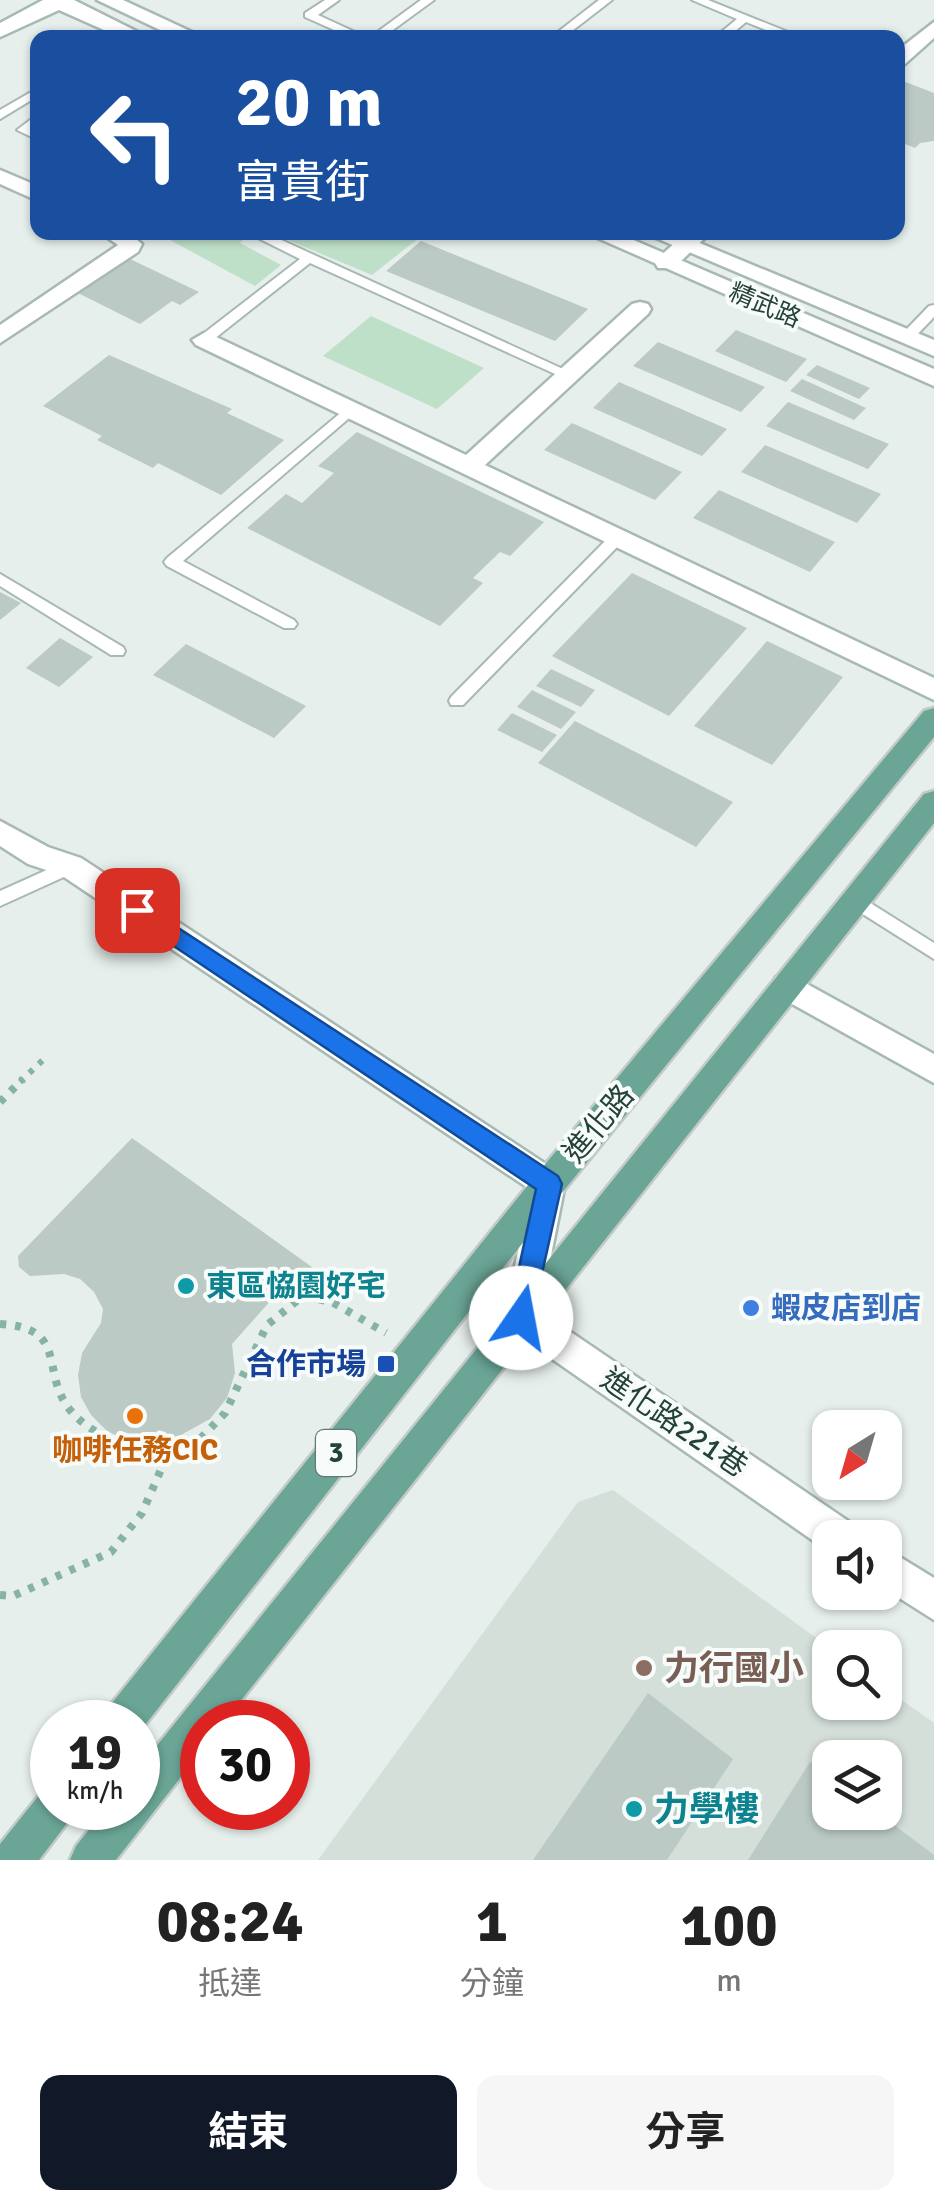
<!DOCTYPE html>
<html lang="zh-TW">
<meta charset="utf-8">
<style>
:root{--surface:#fff;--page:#f6f6f6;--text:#222;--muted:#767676;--accent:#111827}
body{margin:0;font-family:Signika,"Noto Sans TC",sans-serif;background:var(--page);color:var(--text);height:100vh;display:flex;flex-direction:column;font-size:38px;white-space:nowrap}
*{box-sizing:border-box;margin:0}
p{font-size:32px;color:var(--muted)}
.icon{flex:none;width:55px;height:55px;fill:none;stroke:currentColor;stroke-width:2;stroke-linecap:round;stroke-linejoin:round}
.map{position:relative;height:1860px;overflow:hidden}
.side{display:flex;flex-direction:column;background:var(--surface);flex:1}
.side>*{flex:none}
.hud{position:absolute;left:30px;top:30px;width:875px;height:210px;border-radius:20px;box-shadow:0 2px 8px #0004;background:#1a4fa0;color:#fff;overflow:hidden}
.needle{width:65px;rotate:217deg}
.buttons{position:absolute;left:812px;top:1410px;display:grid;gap:20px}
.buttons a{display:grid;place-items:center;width:90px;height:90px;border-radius:20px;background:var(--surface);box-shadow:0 2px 8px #0004;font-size:50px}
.speed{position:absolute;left:30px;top:1700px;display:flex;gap:20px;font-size:50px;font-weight:700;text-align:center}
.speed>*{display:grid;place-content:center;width:130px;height:130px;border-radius:50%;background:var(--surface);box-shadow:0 2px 8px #0004;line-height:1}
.speed small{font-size:25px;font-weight:400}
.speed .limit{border:15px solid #d22;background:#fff;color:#111}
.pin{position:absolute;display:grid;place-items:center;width:85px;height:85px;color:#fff;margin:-42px;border-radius:20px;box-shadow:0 5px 15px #0006}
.me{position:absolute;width:110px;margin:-55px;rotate:12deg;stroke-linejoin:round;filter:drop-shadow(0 0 8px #0008)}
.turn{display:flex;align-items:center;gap:35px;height:210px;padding:0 40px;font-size:45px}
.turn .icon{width:130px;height:130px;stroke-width:2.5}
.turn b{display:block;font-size:70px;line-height:85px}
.eta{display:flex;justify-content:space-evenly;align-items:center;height:170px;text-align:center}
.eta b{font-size:60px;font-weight:700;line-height:70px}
.button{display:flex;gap:20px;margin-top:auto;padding:20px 40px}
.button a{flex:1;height:115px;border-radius:20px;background:var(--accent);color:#fff;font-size:40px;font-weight:700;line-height:115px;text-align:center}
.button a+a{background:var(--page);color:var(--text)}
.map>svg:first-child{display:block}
.built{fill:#d4dfda;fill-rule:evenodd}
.green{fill:#bfe0c8}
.building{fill:#bbcac4}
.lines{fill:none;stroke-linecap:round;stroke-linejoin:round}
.service-casing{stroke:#a8b8b2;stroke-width:4}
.minor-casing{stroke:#a8b8b2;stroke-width:5}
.tertiary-casing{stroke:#a8b8b2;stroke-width:5}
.primary-casing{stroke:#c2cac8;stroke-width:5}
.path-far1{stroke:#86b3a5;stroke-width:6;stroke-dasharray:5 8;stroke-linecap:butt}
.path{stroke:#86b3a5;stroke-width:8;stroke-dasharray:6 9;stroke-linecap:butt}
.service{fill:#fff;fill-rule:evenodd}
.minor{fill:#fff;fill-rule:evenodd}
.tertiary{fill:#fff;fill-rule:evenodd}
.primary{fill:#6aa596;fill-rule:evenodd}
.route{fill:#1a73e8;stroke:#114b97;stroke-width:2.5}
.culture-dot{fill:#0f9aa8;stroke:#f7fbf9;stroke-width:4}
.shop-dot{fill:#3f7fe0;stroke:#f7fbf9;stroke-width:4}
.transit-dot{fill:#1a4fb4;stroke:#f7fbf9;stroke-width:4}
.food-dot{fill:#e8710a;stroke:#f7fbf9;stroke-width:4}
.education-dot{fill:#8d6e63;stroke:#f7fbf9;stroke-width:4}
.labels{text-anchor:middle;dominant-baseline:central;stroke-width:8;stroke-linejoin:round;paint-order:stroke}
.far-street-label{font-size:25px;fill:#24423a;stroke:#f7fbf9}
.shield{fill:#f7fbf9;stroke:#637a73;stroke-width:2.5}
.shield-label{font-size:28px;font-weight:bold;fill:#24423a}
.street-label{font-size:30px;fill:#24423a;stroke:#f7fbf9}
.culture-label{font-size:30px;font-weight:bold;fill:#0d838f;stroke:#f7fbf9;text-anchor:start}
.shop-label{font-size:30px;font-weight:bold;fill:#366cbe;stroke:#f7fbf9;text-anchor:start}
.transit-label{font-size:30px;font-weight:bold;fill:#164399;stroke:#f7fbf9;text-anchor:end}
.food-label{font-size:30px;font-weight:bold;fill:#c56008;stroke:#f7fbf9}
.near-education-label{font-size:35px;font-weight:bold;fill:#785e54;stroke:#f7fbf9;text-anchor:start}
.near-culture-label{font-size:35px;font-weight:bold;fill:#0d838f;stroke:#f7fbf9;text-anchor:start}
</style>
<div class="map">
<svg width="934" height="1860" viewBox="0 0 934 1860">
<rect width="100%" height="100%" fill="#e6efeb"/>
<!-- built -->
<path class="built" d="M613,1490L830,1648V1702H885V1688L934,1723V1860H318L578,1502ZM830,1758H885V1812H830Z"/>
<!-- green -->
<g class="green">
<path d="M157,233H245L249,234L240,243L281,265L255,286Z"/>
<path d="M271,233H425L372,275Z"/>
<path d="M371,316L484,368L437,409L323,356Z"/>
</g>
<!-- building -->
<g class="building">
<path d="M903,81L934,93V141L920,143L915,148L898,141V87Z"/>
<path d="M421,241L588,309L555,341L386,271Z"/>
<path d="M128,258L199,292L180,305L172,301L140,324L78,293Z"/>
<path d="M736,330L807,359L786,382L715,351Z"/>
<path d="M658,342L765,387L741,412L633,366Z"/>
<path d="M109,355L232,409L227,413L284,440L221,495L158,463L153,468L97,440L102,436L43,406Z"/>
<path d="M817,365L870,388L859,399L806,375Z"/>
<path d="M802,379L866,408L854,420L790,391Z"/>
<path d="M619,382L727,429L702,456L593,408Z"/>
<path d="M788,402L889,444L868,469L766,426Z"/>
<path d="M572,423L682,472L655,500L544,450Z"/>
<path d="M357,432L544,522L510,556L500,552L473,578L483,583L440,626L247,528L286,494L302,503L334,473L318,466Z"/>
<path d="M765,445L881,494L857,523L741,472Z"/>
<path d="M719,490L835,542L810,572L693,518Z"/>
<path d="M632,573L747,628L669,716L552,656Z"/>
<path d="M0,592L21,603L0,620Z"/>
<path d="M60,638L93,657L59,687L26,668Z"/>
<path d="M767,641L843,677L772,765L694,726Z"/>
<path d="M186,644L306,706L274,738L153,675Z"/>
<path d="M551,669L595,690L581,707L536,686Z"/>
<path d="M532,690L576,712L561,729L517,707Z"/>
<path d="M512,713L557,735L542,752L497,730Z"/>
<path d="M575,721L733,802L696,847L538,763Z"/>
<path d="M132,1138L316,1270L308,1279L297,1271L232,1344L235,1373L227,1398L210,1419L170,1441L148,1443L126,1440L107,1431L91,1415L81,1397L78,1375L82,1353L101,1323L103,1309L94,1292L80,1279L64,1274L30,1276L19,1267L18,1256Z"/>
<path d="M648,1693L733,1759L667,1860H533Z"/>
<path d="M810,1762L830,1777V1812H877L934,1855V1860H748Z"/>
</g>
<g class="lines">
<!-- service casing -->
<g class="service-casing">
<g id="service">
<path d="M325,0H339L318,15L368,38H352L305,17V13Z"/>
<path d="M421,0H434L382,38H369Z"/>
<path d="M599,0H612L563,38H550Z"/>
<path d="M692,0H708L803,38H786L746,22L727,38H714L737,19Z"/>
<path d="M38,88V96L0,119V110Z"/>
<path d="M34,117H38V126L32,129L38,132V140L17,130Z"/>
<path d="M246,232H264L576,375L574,378H564L310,263L209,343H199V337L300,259Z"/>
<path d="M934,305V317L911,341H901V335L929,306Z"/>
<path d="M350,405L355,407V413L183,561L294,620L297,624L294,628H284L167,566L164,562L167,558Z"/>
<path d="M617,533L624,538L622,542L463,705H451L449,701L451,697L612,534Z"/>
<path d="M0,574L123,647L125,651L123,655H111L0,586Z"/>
<path d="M71,859L77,861L80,866L77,871L0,906V891Z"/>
<path d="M856,894L934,943V959L850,906L847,901L850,896Z"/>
</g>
</g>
<!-- minor casing -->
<g class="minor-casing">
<g id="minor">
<path d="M934,22V38L905,64L898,66V50Z"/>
<path d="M0,170L38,186V201L0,184Z"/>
<path d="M99,232H127L142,244L138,252L0,343V325L118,245Z"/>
<path d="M687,232H711L674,268H658L655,263L658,258Z"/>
<path d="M640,302L648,304L651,309L648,314L485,465L934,678V700L196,345L192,340L204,333L212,335L466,455L632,304Z"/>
<path d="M0,821L48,847L81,858L561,1174L565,1184L540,1311L854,1525L859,1538H830L828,1551L509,1329L504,1318L531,1190L61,875L28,864L0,846Z"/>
<path d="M787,973L934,1054V1083L776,995L772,986L776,977Z"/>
<path d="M885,1548L934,1578V1620L885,1589Z"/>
</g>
</g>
<!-- tertiary casing -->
<g class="tertiary-casing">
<g id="tertiary">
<path d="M43,0H74L150,38H122L59,10L0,37V23Z"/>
<path d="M97,0H123L205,38H177Z"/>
<path d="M584,232H615L934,369V386Z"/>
<path d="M642,232H673L934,340V356Z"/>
</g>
</g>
<!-- primary casing -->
<g class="primary-casing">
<g id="primary">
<path d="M934,708V737L561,1194L138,1734V1722H103L108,1708L537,1174L924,711Z"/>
<path d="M934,791V823L224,1722H202V1750L116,1860H70L76,1846L106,1808H138V1769L924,794Z"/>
<path d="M52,1789V1808H74L68,1822L39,1860H0V1844L40,1794Z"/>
</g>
</g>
<!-- path-far1 -->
<path class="path-far1" d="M20,1082L45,1058"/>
<!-- path -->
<g class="path">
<path d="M0,1102L23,1079"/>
<path d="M0,1324C70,1328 39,1371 70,1410C93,1438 133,1448 166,1458"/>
<path d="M0,1595L13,1596L111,1552L142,1513L166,1458L202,1437L225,1413L267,1325L303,1296L332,1302L386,1333"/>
</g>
<!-- service -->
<use href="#service" class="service"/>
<!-- minor -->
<use href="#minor" class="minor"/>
<!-- tertiary -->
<use href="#tertiary" class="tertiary"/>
<!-- primary -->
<use href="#primary" class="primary"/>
</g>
<!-- route -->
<path class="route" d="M137,901L558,1176L562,1184L530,1327L521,1331L512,1327L508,1318L536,1189L129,916L126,910Z"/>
<!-- markers -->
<g class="culture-dot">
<circle cx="186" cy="1286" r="10"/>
<circle cx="634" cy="1809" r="10"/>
</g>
<circle class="shop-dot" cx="751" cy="1308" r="10"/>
<rect class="transit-dot" x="376" y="1354" width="20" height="20" rx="5"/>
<circle class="food-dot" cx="135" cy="1416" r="10"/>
<circle class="education-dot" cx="644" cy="1668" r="10"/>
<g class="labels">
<!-- far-street labels -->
<g class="far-street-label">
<text transform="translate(765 305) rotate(23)">精武路</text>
</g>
<!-- shield labels -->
<rect class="shield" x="316" y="1430" width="40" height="46" rx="8"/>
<g class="shield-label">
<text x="336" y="1453">3</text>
</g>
<!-- street labels -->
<g class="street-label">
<text transform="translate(599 1124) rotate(-50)">進化路</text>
<text transform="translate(674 1423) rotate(34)">進化路221巷</text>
</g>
<!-- culture labels -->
<g class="culture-label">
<text x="206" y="1286">東區恊園好宅</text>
</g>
<!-- shop labels -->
<g class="shop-label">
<text x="771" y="1308">蝦皮店到店</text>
</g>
<!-- transit labels -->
<g class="transit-label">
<text x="366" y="1364">合作市場</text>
</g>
<!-- food labels -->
<g class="food-label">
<text x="135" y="1450">咖啡任務CIC</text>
</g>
<!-- near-education labels -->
<g class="near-education-label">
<text x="664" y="1668">力行國小</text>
</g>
<!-- near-culture labels -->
<g class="near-culture-label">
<text x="654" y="1809">力學樓</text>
</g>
</g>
</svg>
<div class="buttons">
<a><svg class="needle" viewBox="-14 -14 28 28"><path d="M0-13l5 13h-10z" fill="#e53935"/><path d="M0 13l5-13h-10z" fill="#767676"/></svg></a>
<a><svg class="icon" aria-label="sound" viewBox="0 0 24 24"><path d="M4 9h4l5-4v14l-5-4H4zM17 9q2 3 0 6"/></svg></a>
<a><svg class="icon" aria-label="search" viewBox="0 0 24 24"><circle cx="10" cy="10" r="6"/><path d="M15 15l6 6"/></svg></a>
<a><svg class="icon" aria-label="layers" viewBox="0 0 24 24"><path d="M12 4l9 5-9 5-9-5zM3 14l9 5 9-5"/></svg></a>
</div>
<div class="speed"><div>19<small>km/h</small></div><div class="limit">30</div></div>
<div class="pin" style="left:137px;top:910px;background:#d93025"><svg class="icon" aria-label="arrive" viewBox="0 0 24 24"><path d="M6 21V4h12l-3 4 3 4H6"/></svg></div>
<svg class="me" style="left:521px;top:1318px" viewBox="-20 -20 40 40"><circle r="19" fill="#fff"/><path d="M0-13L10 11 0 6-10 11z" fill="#1a73e8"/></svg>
<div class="hud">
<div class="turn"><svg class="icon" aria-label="left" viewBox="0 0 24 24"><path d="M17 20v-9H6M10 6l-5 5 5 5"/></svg><div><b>20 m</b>富貴街</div></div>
</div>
</div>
<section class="side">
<div class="eta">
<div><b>08:24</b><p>抵達</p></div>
<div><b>1</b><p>分鐘</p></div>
<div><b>100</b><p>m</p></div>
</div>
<div class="button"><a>結束</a><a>分享</a></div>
</section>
